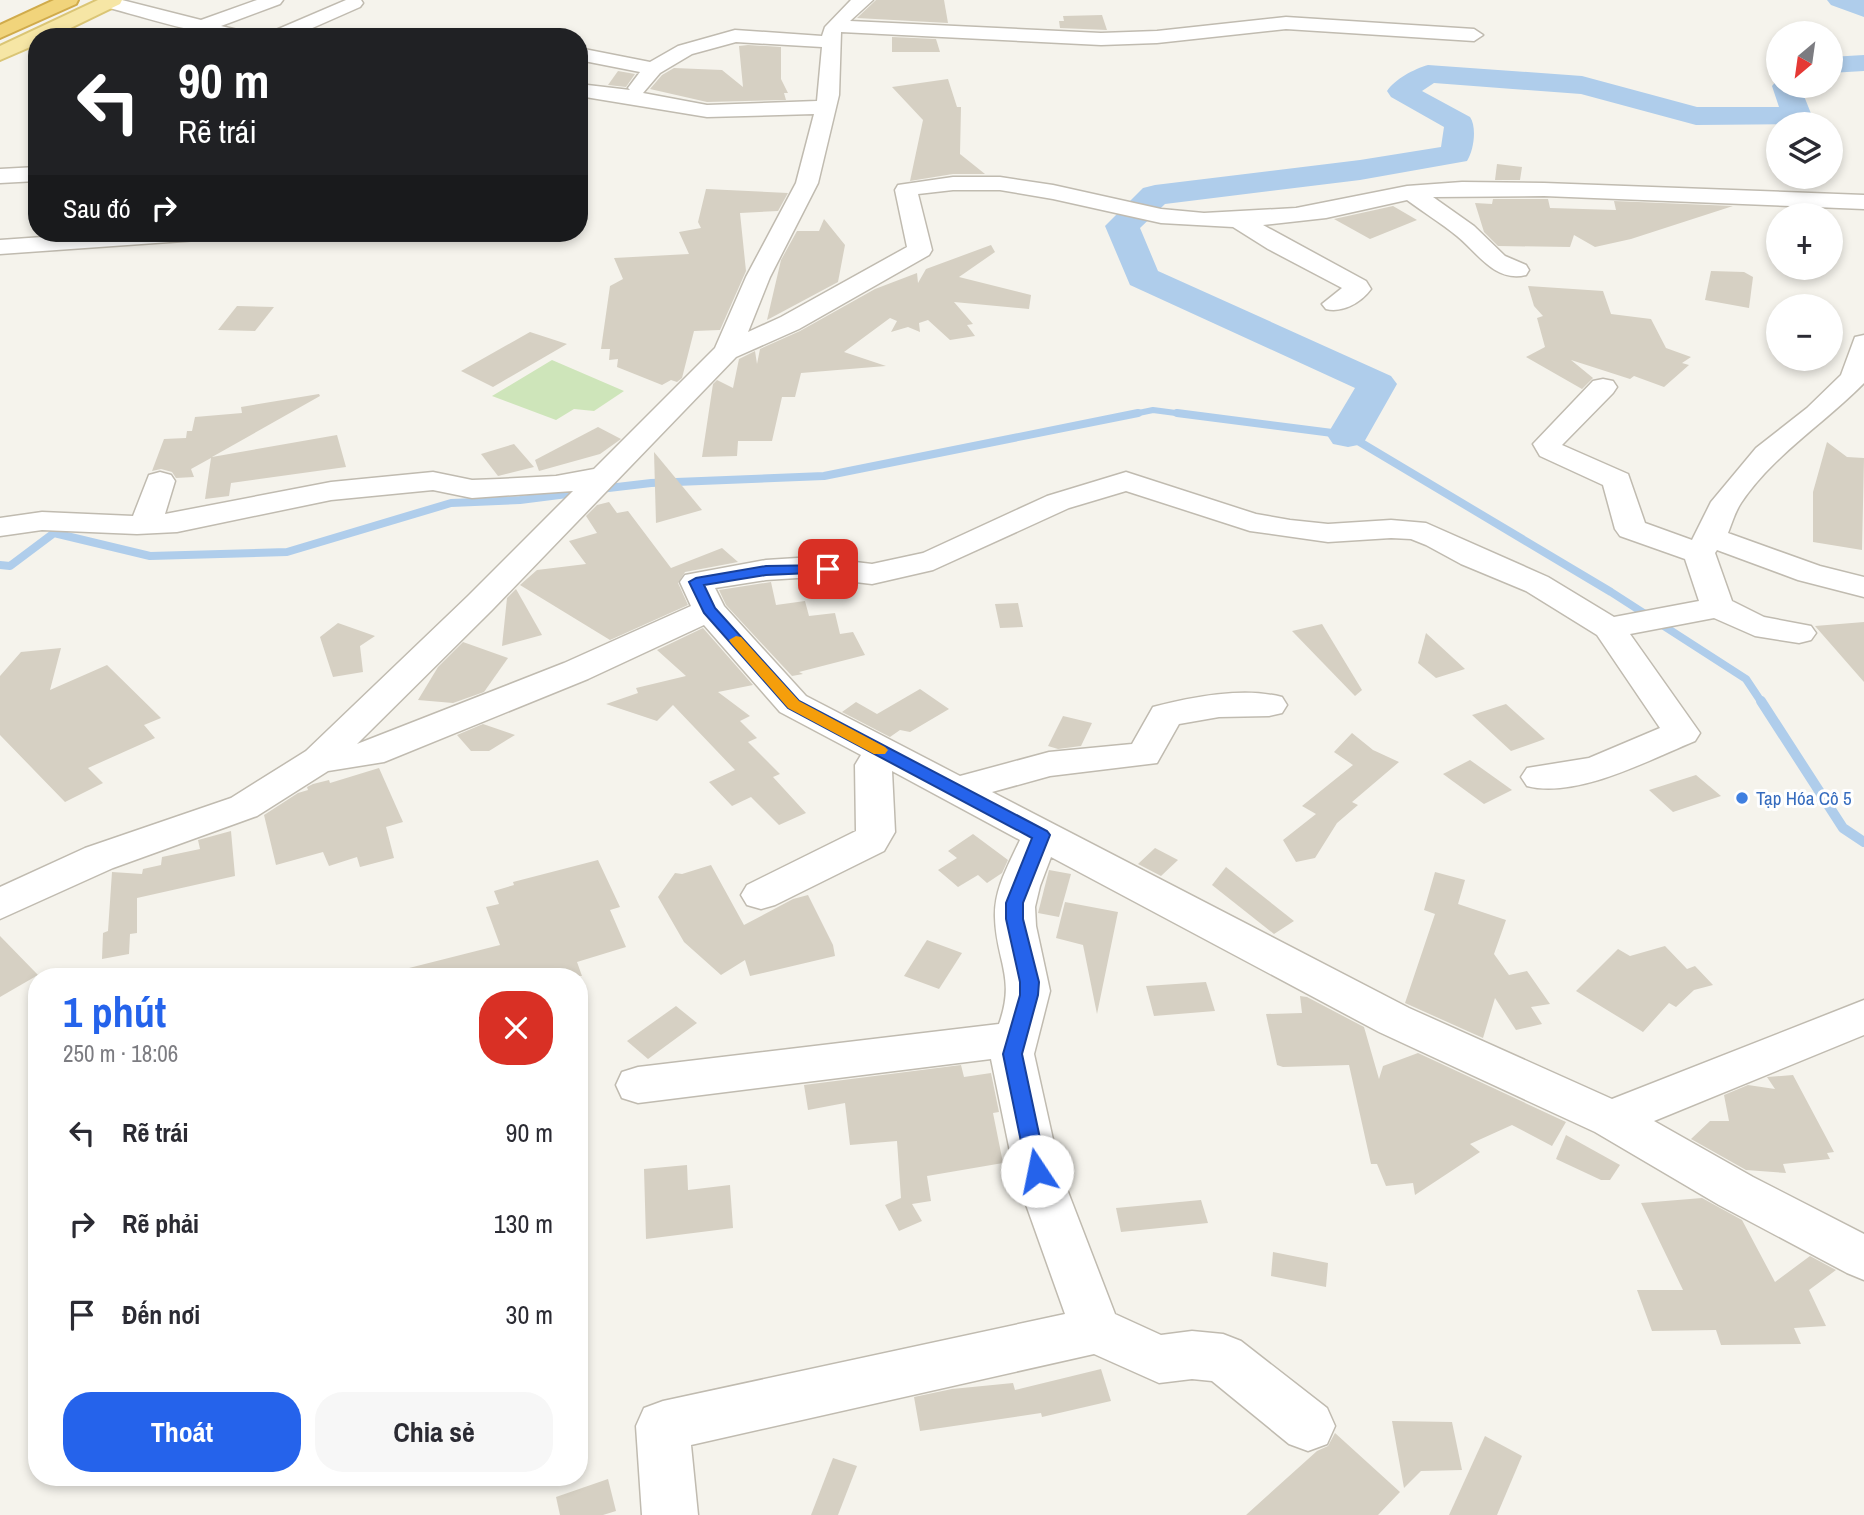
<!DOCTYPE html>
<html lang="vi">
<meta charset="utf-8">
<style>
:root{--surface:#fff;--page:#f7f7f7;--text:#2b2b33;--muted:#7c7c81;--accent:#2563eb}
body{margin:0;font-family:"Archivo Narrow",sans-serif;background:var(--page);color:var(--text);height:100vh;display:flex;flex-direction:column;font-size:26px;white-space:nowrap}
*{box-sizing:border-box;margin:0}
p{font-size:23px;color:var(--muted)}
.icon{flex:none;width:38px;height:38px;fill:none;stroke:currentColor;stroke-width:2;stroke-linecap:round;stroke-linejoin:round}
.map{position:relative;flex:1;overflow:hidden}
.side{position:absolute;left:28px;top:968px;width:560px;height:518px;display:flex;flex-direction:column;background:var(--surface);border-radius:28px;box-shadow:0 4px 10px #0003}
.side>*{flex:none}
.guide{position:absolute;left:28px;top:28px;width:560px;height:214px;border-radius:28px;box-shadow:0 4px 10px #0003;background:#202124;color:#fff;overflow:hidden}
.needle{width:46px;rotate:209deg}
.tools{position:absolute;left:1766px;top:21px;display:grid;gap:14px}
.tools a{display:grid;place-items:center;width:77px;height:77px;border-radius:50%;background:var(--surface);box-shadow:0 4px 10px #0003;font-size:35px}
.pin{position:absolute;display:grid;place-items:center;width:60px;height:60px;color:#fff;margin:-30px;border-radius:14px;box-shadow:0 4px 10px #0006}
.me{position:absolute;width:77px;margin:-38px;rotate:349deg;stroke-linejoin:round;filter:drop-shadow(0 0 5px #0008)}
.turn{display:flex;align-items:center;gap:24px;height:147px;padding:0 35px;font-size:32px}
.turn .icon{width:91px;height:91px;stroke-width:2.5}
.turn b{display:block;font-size:49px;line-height:60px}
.then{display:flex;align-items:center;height:66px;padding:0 35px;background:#0003;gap:14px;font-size:26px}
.round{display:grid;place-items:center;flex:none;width:74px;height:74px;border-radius:28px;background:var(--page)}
.summary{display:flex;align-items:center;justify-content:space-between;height:119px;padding:0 35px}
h1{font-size:42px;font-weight:700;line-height:52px;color:var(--accent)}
.cta{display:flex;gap:14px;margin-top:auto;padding:14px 35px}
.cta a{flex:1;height:80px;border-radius:28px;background:var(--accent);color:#fff;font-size:28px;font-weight:700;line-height:80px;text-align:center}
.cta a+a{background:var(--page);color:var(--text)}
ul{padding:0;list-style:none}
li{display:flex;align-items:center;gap:21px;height:91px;padding:0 35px}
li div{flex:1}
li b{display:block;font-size:26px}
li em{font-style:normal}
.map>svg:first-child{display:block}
.green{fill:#cee5ba}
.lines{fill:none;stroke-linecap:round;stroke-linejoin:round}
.stream-far2{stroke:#afcdeb;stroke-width:6}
.stream-far1{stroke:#afcdeb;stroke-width:8}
.stream{stroke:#afcdeb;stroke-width:10}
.river{fill:#afcdeb;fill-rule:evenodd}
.building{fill:#d6d0c3}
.minor-casing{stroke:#c0bbb0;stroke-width:3}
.major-casing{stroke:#dac575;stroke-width:4}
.highway-casing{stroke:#d0ab4b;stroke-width:4}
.minor{fill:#fff;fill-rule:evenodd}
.major{fill:#f6e6a5;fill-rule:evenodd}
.highway{fill:#f1d47b;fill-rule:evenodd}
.route{fill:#2563eb;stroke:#184099;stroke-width:2}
.slow{fill:#f59e0b}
.shop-dot{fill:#3f7fe0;stroke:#fff;stroke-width:2.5}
.labels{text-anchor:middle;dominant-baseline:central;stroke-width:6;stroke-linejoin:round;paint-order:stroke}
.shop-label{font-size:19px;fill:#366cbe;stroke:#fff;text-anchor:start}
</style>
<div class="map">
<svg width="1864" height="1515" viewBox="0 0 1864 1515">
<rect width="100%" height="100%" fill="#f5f3ec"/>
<!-- green -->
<path class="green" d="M552,360L624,391L594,411L574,409L556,420L492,396Z"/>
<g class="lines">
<!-- stream-far2 -->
<path class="stream-far2" d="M1129,415L1153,410L1191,415"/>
<!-- stream-far1 -->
<g class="stream-far1">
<path d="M1177,413L1348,435L1611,592L1746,679L1762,703"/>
<path d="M600,489L651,483L824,476L1138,413"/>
<path d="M0,565L10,566L54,533L150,556L287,552L451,503L520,500L583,492"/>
</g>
<!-- stream -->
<path class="stream" d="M1761,701L1843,828L1864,842"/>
<!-- river -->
<g class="river">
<path d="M1827,0H1864V17L1831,5Z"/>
<path d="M1864,55V71L1830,73V57Z"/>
<path d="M1428,65L1582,76L1697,107H1779L1772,86L1778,79V86H1800L1812,116L1808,122L1800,124L1696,125L1581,94L1434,83L1422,91L1470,117C1477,127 1474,150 1467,161L1360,180L1165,204L1140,228L1158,271L1391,376L1397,384L1363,444L1348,447L1333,444L1327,435L1355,388L1130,285L1105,226L1143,188L1155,185L1360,160L1441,147L1444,127L1391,97L1387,91C1395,79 1414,69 1428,65Z"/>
</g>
</g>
<!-- building -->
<g class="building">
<path d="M876,0H944L948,23L857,18Z"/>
<path d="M1102,15L1107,30L1060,28L1059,21H1064L1063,16Z"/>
<path d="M892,37L936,39L940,52H892Z"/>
<path d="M748,45L781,47V79L788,93H784L786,100L707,102L650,89L662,75L674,68L722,70L743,87L739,46Z"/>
<path d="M618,71L635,74L626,87L608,85Z"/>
<path d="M948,79L957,107H961L960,154L985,174H953L910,181L923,120L892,87Z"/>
<path d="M1497,164L1522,167L1520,180H1495Z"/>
<path d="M706,189L788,193L778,211L740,213L746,271L720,330L694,331L682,378L677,382L671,380L662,385L617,367L618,359L609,360L610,349H601L610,286L623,279L614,258L689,254L679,232L701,228L698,222Z"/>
<path d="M1493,199H1548L1550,208L1616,210L1614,201L1733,206L1631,239L1595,247L1574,235L1570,247L1498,246L1484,232L1475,203L1492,204Z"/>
<path d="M1393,206L1417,220L1370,239L1334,219Z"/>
<path d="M824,219L845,245L838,282L767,320L781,260L797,231H819Z"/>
<path d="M991,245L995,252L959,277L1031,295L1029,309L954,302L973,324L967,325L975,336L950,340L928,320L919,323L920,332L908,327L891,332L897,321L890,318L844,352L886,366L801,373L795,397H782L772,441H738L737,456L702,457L713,384L717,380L733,388L739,359L755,351L757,364L760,349L800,331L875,289L917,273L918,283L926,269Z"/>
<path d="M1711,271L1744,272L1753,277L1749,308L1705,300Z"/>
<path d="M1528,286L1603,291L1611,314L1651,319L1666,348L1691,357L1682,363L1689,365L1664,387L1634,376L1630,379L1571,360L1593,378L1582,389L1526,357L1545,347L1537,318L1543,316L1534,306Z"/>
<path d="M237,306L274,307L255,331L218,330Z"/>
<path d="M530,332L567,344L493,387L461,371Z"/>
<path d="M319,394L320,396L212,457L337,435L346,467L231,483L229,496L205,499L211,458L191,469L194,477L176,478L172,472L161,469L152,471L164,439L186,438L187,431H192L195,417L242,413L241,407Z"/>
<path d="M598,427L621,439L600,454L539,471L535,460Z"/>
<path d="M1827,442L1847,457L1864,458L1862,550L1813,542V492Z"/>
<path d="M514,444L534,467L498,476L481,454Z"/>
<path d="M654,452L702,510L656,523Z"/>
<path d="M609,502L617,513L628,511L671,568L722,548L738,562L685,572L678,583L688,605L610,640L520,585L537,570L586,564L569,541L597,533L586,516L597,505Z"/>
<path d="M771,582L776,605L805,601L809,616L835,613L840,634L853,632L865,655L799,672L803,674L792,676L726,605L719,590Z"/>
<path d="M516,589L542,635L502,646L507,598Z"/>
<path d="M1018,603L1023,627L1000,628L995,604Z"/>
<path d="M1864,622V682L1815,626Z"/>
<path d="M338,623L375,636L360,646L363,672L333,677L320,637Z"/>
<path d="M1322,624L1362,690L1355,696L1292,631Z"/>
<path d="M703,628L753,685L718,692L750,716L740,721L757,738L748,742L780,774L773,777L806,813L779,825L751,797L732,806L709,782L735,770L673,705L657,721L606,704L638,693L636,688L686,676L657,650Z"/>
<path d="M1426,633L1465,669L1436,678L1418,663Z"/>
<path d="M463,642L508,658L484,692L453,703L418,700L438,667Z"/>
<path d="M61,648L50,690L107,665L161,718L144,725L155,738L88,768L103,783L65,802L0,735V676L21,652Z"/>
<path d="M920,689L949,709L910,732L900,730L890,737L842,712L856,702L877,714Z"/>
<path d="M1506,704L1545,739L1511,751L1472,715Z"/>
<path d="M1063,716L1092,723L1081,746L1058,749L1048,746Z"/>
<path d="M483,724L515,735L489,751H471L457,735Z"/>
<path d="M1352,733L1373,750L1399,762L1352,802L1358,805L1337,823L1315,858L1296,862L1283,840L1316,814L1302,806L1353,765L1334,752Z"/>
<path d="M1470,760L1512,790L1484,804L1443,774Z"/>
<path d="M379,768L403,822L386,827L394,858L360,867L357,857L329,866L323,852L276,865L264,815L298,793L308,790L307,787L313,784L329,780L330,783Z"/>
<path d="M1696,775L1721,796L1673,812L1649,790Z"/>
<path d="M231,831L235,876L137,898V933L130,934L129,954L102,959L103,933L108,931L112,872L142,874L143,869L161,865L162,857L200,849L198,840Z"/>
<path d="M973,834L1008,860L1002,873L987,883L978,875L958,887L938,870L957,858L948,851Z"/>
<path d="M1155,848L1178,860L1161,876L1138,864Z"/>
<path d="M598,860L620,907L610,910L626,947L577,962L582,976H410L409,968L500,945L486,907L499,904L494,891L514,885L513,882Z"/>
<path d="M711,865L744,925L793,899L808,895L833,945L835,956L750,976L745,960L721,975L684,942L658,897L675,873L682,874Z"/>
<path d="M1226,867L1294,921L1274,934L1212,885Z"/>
<path d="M1049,870L1071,874L1059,917L1038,913Z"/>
<path d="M1435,872L1465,880L1458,904L1506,920L1494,954L1509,975L1527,971L1550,1004L1531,1007L1542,1024L1516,1030L1495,998L1483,1038L1405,1003L1435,914L1424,910Z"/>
<path d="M1065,902L1118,912L1097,1014L1083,945L1056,938Z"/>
<path d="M0,936L38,975L0,997Z"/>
<path d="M927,940L962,953L939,989L904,976Z"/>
<path d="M1665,946L1687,969L1695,966L1713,985L1694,990L1676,1007L1669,1003L1643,1032L1576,991L1618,949L1630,956Z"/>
<path d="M1206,982L1215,1011L1154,1016L1146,986Z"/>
<path d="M1300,996L1307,997L1364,1027L1379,1079L1383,1066L1418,1053L1566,1122L1552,1146L1512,1125L1470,1144L1480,1152L1415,1195L1413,1183L1386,1186L1377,1164H1371L1349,1065L1283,1067L1277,1065L1266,1014L1302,1013Z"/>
<path d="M676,1006L697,1023L648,1059L627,1041Z"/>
<path d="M961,1065L964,1077L991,1073L999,1112L993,1113L1003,1163L927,1176L931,1201L912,1204L922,1221L899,1231L885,1205L901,1198L897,1141L850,1145L845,1103L808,1110L804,1085Z"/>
<path d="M1793,1075L1834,1152L1827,1153L1830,1159L1783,1164L1786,1173L1746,1170L1691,1139L1710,1121H1729L1724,1095L1748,1085L1775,1089L1767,1077Z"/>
<path d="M1566,1135L1620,1165L1610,1180H1601L1556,1159Z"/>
<path d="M687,1165L688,1190L730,1185L733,1228L646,1239L644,1169Z"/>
<path d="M1702,1198L1742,1220L1775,1282L1810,1256L1836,1270L1809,1290L1826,1326L1794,1328L1801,1344L1721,1345L1716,1330L1652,1331L1637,1290H1683L1641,1203Z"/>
<path d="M1201,1200L1208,1223L1121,1232L1116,1208Z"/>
<path d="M1273,1252L1328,1263L1326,1287L1271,1276Z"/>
<path d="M1101,1369L1111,1401L1042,1417L1041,1413L920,1431L914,1397L952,1389L1013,1383L1015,1390Z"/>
<path d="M1392,1421L1452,1422L1462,1470L1421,1471L1404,1488Z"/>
<path d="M1335,1433L1400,1492L1378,1515H1246L1317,1451L1328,1446Z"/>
<path d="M1485,1436L1522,1456L1497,1515H1449Z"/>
<path d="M833,1458L857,1466L838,1515H811Z"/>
<path d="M608,1479L616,1511L603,1515H560L556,1497Z"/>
</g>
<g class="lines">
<!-- minor casing -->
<g class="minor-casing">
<g id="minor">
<path d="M100,0H122L201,20L257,0H283L280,4L221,26L250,33L252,37C201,37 152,19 102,6Z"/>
<path d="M346,0H361L363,3L360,7L292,37H267L269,33Z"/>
<path d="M851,0H873L850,21L1101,33L1157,31L1286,17L1474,29L1483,35L1474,41L1286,29L1157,43L1101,45L841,32L839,95L818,183L770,277L748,332L781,317L907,247L895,190L898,185L953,177H1000L1053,185L1161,209L1204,213L1296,208L1407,186L1462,182L1544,183L1864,195V209L1544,196L1433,197L1474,226L1505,256L1526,265L1529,270L1526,275C1495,283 1477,252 1457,236C1441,223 1423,212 1407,200L1326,218L1263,225L1366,281L1371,289C1361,303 1342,313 1326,309L1322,304L1342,288L1268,249L1233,227L1161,223L1053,199L1000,190H953L918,194L932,250L929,255L799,329L736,357L492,610L357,744L564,663L691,606L680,582L685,575L766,560L813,557L872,564L923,553L1047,496L1126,472L1256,514L1290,520L1328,524L1391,520L1426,523L1548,577L1614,617L1699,601L1685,559L1620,536L1615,529L1603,485L1540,456L1533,444L1593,381L1603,379L1613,381L1617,387L1613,393L1562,445L1628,474L1645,523L1692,540L1711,502L1756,448L1807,408L1841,375L1855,337L1864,335V383C1824,424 1773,455 1741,503C1735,512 1732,523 1728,533L1820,566L1864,577V597L1798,580L1717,550L1715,553L1732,601L1764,617L1811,626L1816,633L1811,640L1799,643L1755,636L1714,618L1630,634L1700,733L1695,741C1649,760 1576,799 1527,786L1521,777L1527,768L1589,758L1660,728L1597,635L1526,591L1461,564L1426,545L1411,539L1391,538L1328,542L1250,531L1126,491L1069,508L933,570L872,584L813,577L766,580L715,588L724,606L806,696L960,776L1049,752L1132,744L1153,707C1192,697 1242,687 1282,697L1287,705L1282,713L1269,716L1219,717L1179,724L1157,763L1050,776L992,792L1409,1008L1612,1099L1864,1000V1035L1654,1121L1753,1177L1864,1234V1280L1847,1273L1719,1205L1595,1132L1379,1032L1051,857L1040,886L1035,907L1036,926L1050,991L1034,1054L1060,1171L1115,1314L1161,1335L1192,1331L1223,1334L1241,1341L1327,1408L1335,1426L1327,1444L1308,1451L1289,1444L1212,1381L1192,1379L1159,1383L1094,1354L691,1445L698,1515H642L636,1426L644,1408L663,1401L1065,1314L1014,1171L991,1059L638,1103L622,1098L616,1085L622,1072L638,1067L999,1024C1016,977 996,961 995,917C994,889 1009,864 1020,840L892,771L895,832L884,851L775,905L761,909L747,905L741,895L747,885L856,831L855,765L861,755L780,712L704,625L588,679L384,762L328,771L257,816L113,868L0,919V887L85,848L231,798L306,751L468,596L573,491L472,498L433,490L331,500L177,532L137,534L42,530L0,536V518L42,512L133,516L149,475L160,472L171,475L175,481L165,514L331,482L433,472L472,480L500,479L556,476L594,469L715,348L746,277L796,183L814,114L707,117L579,96V84L630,90L628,88L640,72L579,60V48L650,62L678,46L735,30L822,36L825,27ZM736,42L822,47L817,101L707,105L643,93L660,73L692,54Z"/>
<path d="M37,167V181L0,183V169Z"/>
<path d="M100,233H210L206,238L198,240L0,254V240Z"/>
</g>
</g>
<!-- major casing -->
<g class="major-casing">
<path id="major" d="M98,0H122L120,4L52,37H37V44L0,60V46Z"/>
</g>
<!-- highway casing -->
<g class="highway-casing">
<path id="highway" d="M54,0H78L76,4L0,38V25Z"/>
</g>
<!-- minor -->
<use href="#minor" class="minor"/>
<!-- major -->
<use href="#major" class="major"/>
<!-- highway -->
<use href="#highway" class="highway"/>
</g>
<!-- route -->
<path class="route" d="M828,565L835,569L833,572L766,575L704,585L715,608L799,701L1047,831L1050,835L1023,903V919L1039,982L1038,995L1022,1054L1047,1171L1044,1177L1037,1180L1030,1177L1027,1171L1003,1054L1020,995V982L1006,919V903L1032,838L788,708L704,613L689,582L696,578L766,566Z"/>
<!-- slow -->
<path class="slow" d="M736,636L741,637L799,701L885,747L888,750L885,754H874L788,708L731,643L729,640Z"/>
<!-- markers -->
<circle class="shop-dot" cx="1742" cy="798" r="7"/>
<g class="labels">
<!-- shop labels -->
<g class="shop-label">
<text x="1756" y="798">Tạp Hóa Cô 5</text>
</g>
</g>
</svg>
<div class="tools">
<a><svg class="needle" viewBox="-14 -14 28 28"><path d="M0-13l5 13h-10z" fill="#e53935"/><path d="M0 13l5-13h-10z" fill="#7c7c81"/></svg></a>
<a><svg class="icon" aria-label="layers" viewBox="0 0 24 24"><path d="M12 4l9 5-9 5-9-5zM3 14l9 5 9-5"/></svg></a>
<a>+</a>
<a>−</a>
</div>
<div class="pin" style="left:828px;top:569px;background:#d93025"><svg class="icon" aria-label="arrive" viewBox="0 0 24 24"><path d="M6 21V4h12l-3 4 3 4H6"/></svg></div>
<svg class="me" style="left:1037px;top:1171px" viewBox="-20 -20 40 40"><circle r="19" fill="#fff"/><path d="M0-13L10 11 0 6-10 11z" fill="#2563eb"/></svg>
<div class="guide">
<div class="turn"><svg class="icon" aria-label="left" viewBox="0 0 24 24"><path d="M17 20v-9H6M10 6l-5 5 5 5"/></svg><div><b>90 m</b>Rẽ trái</div></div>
<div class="then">Sau đó<svg class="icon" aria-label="right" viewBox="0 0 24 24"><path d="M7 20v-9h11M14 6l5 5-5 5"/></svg></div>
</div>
<section class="side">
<div class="summary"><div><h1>1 phút</h1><p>250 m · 18:06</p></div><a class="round" style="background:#d93025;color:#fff"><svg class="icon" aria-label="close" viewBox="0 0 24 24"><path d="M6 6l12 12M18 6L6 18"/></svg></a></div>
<ul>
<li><svg class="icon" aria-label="left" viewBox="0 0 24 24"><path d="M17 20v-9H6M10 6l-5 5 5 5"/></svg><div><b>Rẽ trái</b></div><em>90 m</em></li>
<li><svg class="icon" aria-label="right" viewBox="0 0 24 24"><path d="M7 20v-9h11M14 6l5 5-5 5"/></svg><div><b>Rẽ phải</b></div><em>130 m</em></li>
<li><svg class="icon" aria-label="arrive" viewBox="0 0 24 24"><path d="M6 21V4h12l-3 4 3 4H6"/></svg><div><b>Đến nơi</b></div><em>30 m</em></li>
</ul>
<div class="cta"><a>Thoát</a><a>Chia sẻ</a></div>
</section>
</div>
